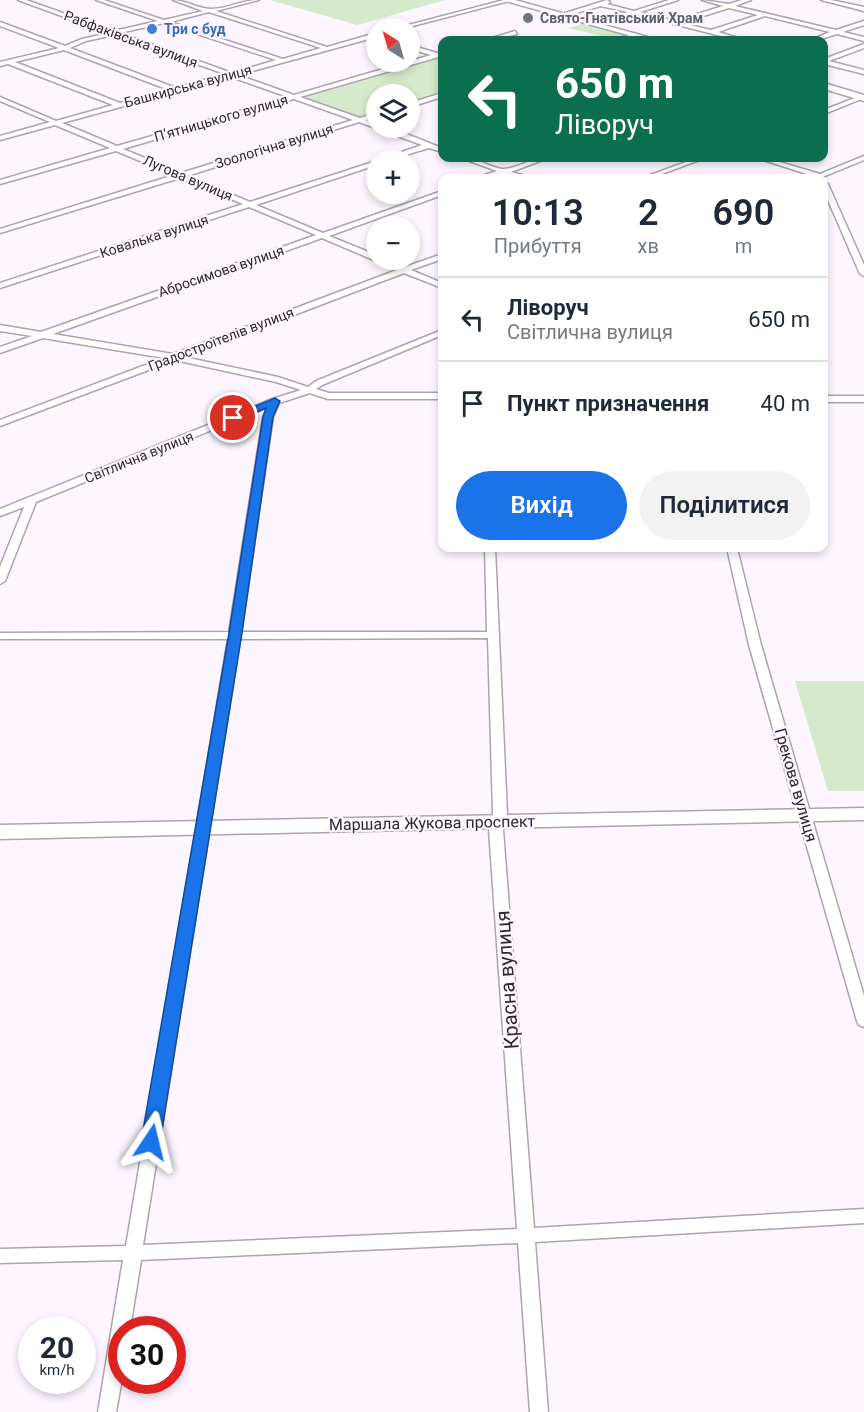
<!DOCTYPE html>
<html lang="uk">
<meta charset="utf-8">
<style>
:root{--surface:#fff;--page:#f2f2f3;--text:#1f2937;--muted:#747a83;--line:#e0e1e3;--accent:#1a73e8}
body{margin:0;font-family:Roboto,sans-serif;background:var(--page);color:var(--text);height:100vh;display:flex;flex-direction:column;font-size:22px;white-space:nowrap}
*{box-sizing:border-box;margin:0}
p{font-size:20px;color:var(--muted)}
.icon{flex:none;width:33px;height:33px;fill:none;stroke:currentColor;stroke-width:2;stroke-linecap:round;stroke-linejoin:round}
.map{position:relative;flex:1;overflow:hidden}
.drawer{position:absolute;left:438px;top:174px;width:390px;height:378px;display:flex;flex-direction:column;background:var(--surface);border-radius:12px;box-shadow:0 3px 9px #0003}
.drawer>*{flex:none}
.guide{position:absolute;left:438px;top:36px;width:390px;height:126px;border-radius:12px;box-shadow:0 3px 9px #0003;background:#0b6e4f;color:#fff;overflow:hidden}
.needle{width:39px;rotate:323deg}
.buttons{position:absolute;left:366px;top:18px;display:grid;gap:12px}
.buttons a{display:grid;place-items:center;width:54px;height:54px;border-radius:50%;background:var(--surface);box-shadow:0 3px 9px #0003;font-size:30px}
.speed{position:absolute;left:18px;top:1316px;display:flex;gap:12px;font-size:30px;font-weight:700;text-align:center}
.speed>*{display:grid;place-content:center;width:78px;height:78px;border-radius:50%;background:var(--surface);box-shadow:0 3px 9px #0003;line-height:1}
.speed small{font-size:15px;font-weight:400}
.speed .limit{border:9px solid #d22;background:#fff;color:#111}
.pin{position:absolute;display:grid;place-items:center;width:51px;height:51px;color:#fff;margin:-26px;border:3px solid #fff;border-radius:50%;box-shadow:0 2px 6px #0007}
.me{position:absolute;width:66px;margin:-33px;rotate:10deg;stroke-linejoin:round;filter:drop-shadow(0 0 4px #0008)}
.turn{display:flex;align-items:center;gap:21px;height:126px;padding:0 18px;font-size:27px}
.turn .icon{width:78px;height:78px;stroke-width:2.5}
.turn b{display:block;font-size:42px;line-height:51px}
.eta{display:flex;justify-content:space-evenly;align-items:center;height:102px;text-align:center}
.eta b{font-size:36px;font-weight:600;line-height:42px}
.action{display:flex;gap:12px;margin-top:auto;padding:12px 18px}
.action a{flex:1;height:69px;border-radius:36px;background:var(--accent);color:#fff;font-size:24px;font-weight:600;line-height:69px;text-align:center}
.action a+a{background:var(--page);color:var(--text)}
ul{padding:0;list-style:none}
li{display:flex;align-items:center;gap:18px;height:84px;padding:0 18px;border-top:2px solid var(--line)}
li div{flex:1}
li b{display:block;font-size:22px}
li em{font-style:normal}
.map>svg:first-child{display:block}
.green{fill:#d5eaca}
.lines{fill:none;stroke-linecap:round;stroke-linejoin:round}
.street-casing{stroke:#aca3ae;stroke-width:3}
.secondary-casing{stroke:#aca3ae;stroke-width:3}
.street{fill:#fff;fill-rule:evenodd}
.secondary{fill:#fff;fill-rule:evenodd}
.route{fill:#1a73e8;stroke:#114b97;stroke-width:1.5}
.worship-dot{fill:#6b7280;stroke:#fdf5ff;stroke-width:2}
.shop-dot{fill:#3f7fe0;stroke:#fdf5ff;stroke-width:2}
.labels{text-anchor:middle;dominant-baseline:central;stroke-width:4.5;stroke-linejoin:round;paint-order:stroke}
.far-worship-label{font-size:14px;font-weight:bold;fill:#5b616d;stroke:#fdf5ff;text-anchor:start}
.far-shop-label{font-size:14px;font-weight:bold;fill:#366cbe;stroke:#fdf5ff;text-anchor:start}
.far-street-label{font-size:14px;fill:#2e2a2f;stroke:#fdf5ff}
.street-label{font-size:16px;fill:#2e2a2f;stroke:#fdf5ff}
.near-street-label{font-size:20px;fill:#2e2a2f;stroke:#fdf5ff}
</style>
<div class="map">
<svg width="864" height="1412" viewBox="0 0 864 1412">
<rect width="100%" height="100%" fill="#fdf5ff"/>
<!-- green -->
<g class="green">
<path d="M270,0H445L357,25Z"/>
<path d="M586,23L630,35L606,37L568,28Z"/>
<path d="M437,59L442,60V91L410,102V94H376V112L358,117L302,98Z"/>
<path d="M795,681H864V791H828Z"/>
</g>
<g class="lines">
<!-- street casing -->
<g class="street-casing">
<g id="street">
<path d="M18,0H26L114,31L158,21L96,0H104L164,20L203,11L173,0C186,0 198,9 211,9C227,9 242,0 259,0L216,11L327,47L376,33V37L238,75L294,95L431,55L410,49V45L437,53L442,52V56L300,97L360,118L376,113V117L366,120L376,124V128C398,128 423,141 442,148V152L429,148L389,160H381L382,159L422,145L359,122L187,176L250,202L376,161V165L256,205L323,233L442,191V195L329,236L376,255V260H386L405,267L442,254V259L411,270L442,283V288L404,273L184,357L278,377L308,387L316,381L442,330V335L322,385L316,389L329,393H442V399H328L310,393L279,403L273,417L241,632H487L485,548H495L507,814L503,830L534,1228L864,1209V1223L535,1242L548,1412H530L518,1243L141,1260L130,1329H122V1379L116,1412H98L123,1260L0,1263V1249L126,1246L228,639H0V633L229,632L263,417L268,407L36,502L5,581L0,584V567L24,507L0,516V509L272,399L301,390L276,382L175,360L0,426V420L164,358L43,338L0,353V347L32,336L0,331V325L41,332L316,235L249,207L0,288V283L243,204L180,178L0,233V229L174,175L116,151L0,184V180L110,148L55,125L0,140V136L50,122L0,101V97L56,121L113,105L8,64L0,66V62L59,48L0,26V22L65,46L82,39L108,33ZM209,12L321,48L283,59L170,22ZM164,23L276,60L232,73L120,33ZM114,35L225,74L176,88L70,48L86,41ZM64,50L169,90L120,103L15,62ZM231,77L288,97L117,146L62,123ZM294,99L353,120L181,173L123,149ZM322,238L397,270L173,354L53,334ZM488,638L493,814L489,830L517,1229L143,1245L240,639Z"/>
<path d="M504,0H513L405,28H397Z"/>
<path d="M607,0L610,2L607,4L634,11L669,0H678L640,12L675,21L723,6L702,0L729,4L742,0H751L735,6L836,30L864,21V25L843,32L864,37V41L837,34L818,40H811L830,32L765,16L718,32L745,40H737L634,14L593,25V23L628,12L601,6L562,17L559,15ZM729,8L758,15L711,30L681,23Z"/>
<path d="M821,0H831L864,7V11Z"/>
<path d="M515,31L517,34L493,40H485Z"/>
<path d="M635,33L637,36L623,40H615Z"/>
<path d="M864,44V48L829,61L864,70V74L824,64V59Z"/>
<path d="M442,93V97L410,107V103Z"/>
<path d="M860,96H864V98L824,114V110Z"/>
<path d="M864,156V160L820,178H812L813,176L757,158H766L820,174Z"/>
<path d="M461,158C475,156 488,167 502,169C516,170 533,156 548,158L511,172L526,176V178C519,178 513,176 506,175C498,173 489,178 481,178V176L497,171Z"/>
<path d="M697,158H705L651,178H642Z"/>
<path d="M824,182L828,184L864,265V276L860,274L824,191Z"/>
<rect x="824" y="396" width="40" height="6"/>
<path d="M727,548H737L761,645L864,996V1027L859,1025L857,1021L749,645Z"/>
</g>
</g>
<!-- secondary casing -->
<g class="secondary-casing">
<g id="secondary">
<path d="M502,0H515L658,40H646Z"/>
<path d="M824,83L864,95V101L824,89Z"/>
<path d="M864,808V820L0,839V825Z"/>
</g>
</g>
<!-- street -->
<use href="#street" class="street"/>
<!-- secondary -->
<use href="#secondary" class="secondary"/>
</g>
<!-- route -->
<path class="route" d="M275,398L280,401L273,417L242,633L160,1142L157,1147L151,1149L144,1147L141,1142L229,633L263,417L266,408L237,421L233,422L227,418Z"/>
<!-- markers -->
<circle class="worship-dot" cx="528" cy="18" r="6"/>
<circle class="shop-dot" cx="152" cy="29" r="6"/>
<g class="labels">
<!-- far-worship labels -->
<g class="far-worship-label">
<text x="540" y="18">Свято-Гнатівський Храм</text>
</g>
<!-- far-shop labels -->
<g class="far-shop-label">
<text x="164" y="29">Три с буд</text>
</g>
<!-- far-street labels -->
<g class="far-street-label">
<text transform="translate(131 39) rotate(20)">Рабфаківська вулиця</text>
<text transform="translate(188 86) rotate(-15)">Башкирська вулиця</text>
<text transform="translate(221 118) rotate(-16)">П’ятницького вулиця</text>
<text transform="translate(274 146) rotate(-17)">Зоологічна вулиця</text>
<text transform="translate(188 178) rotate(23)">Лугова вулиця</text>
<text transform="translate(154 236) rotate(-18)">Ковалька вулиця</text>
<text transform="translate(221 271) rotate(-19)">Абросимова вулиця</text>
<text transform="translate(221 339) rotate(-21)">Градостроїтелiв вулиця</text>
<text transform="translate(139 457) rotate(-22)">Світлична вулиця</text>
</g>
<!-- street labels -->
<g class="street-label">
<text transform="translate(796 785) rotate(74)">Грекова вулиця</text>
<text transform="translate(432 823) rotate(-1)">Маршала Жукова проспект</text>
</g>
<!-- near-street labels -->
<g class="near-street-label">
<text transform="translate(507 980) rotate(-94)">Красна вулиця</text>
</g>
</g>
</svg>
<div class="buttons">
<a><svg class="needle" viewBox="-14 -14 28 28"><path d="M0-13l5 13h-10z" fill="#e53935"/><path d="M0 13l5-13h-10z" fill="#747a83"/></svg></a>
<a><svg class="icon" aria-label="layers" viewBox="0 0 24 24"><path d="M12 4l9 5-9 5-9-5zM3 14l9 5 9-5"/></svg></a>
<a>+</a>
<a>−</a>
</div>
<div class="speed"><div>20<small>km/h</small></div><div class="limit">30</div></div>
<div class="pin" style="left:233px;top:418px;background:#d93025"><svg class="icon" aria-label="arrive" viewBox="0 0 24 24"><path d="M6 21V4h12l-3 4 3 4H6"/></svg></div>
<svg class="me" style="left:151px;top:1142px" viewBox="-20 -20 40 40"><path d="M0-17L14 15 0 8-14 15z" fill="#1a73e8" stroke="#fff" stroke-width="4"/></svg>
<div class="guide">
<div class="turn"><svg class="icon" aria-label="left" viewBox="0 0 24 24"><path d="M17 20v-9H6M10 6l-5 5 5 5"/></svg><div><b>650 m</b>Ліворуч</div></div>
</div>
<section class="drawer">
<div class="eta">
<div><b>10:13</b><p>Прибуття</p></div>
<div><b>2</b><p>хв</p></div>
<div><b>690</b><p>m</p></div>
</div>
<ul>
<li><svg class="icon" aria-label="left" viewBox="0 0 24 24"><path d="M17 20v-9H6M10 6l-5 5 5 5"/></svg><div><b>Ліворуч</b><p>Світлична вулиця</p></div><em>650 m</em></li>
<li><svg class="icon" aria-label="arrive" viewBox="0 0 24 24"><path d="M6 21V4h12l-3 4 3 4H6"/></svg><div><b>Пункт призначення</b></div><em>40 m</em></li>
</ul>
<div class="action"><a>Вихід</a><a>Поділитися</a></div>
</section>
</div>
